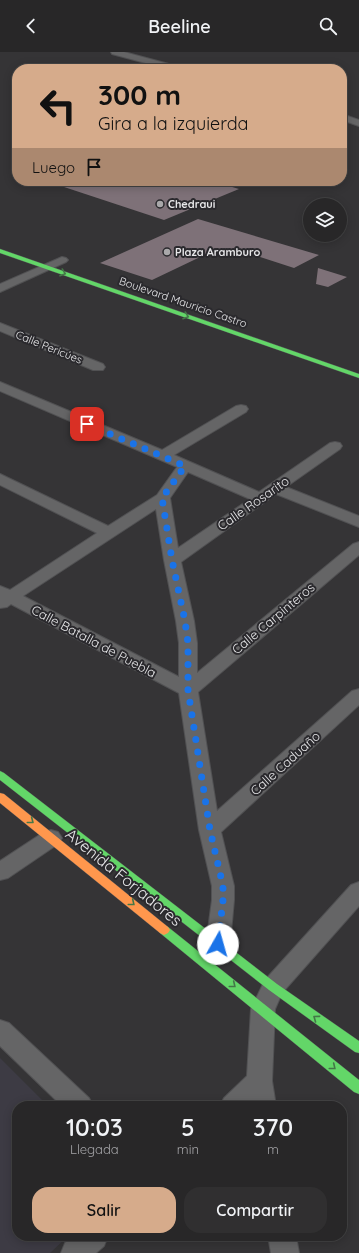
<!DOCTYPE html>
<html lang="es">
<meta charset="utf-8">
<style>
:root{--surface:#282728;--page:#302f30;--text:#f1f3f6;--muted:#a5a5a8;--line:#444445;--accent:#d6ab8b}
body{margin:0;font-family:Quicksand,sans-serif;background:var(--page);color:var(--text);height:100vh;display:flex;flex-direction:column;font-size:15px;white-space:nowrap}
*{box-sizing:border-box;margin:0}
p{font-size:13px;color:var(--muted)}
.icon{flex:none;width:22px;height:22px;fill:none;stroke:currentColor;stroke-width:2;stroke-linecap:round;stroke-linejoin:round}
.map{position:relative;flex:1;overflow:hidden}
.sheet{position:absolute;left:12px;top:1049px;width:335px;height:140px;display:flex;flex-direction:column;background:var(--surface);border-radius:16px;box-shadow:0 2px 10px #0003,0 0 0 1px var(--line)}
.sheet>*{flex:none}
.guide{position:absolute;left:12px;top:12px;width:335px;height:122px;border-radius:16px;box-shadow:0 2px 10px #0003,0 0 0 1px var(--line);background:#d6ab8b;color:#111;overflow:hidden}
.tools{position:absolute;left:303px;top:146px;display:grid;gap:8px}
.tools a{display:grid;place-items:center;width:44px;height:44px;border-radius:50%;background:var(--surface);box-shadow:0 2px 10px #0003,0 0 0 1px var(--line);font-size:20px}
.pin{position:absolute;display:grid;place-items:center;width:34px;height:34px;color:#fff;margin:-17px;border-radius:8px;box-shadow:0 2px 6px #0006}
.me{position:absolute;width:44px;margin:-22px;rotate:7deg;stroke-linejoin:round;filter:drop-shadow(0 0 3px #0008)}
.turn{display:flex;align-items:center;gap:14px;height:84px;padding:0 20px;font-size:18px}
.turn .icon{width:52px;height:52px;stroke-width:2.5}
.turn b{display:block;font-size:28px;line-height:34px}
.then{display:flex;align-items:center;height:38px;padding:0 20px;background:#0003;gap:8px;font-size:15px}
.eta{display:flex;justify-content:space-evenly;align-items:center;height:68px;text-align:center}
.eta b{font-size:24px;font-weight:600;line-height:28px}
.cta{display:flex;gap:8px;margin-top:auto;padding:8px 20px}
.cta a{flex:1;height:46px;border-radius:16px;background:var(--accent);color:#111;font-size:16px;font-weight:600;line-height:46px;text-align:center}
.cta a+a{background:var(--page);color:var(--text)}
header{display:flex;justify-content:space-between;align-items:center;height:52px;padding:0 20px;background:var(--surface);font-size:18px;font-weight:600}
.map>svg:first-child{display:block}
.built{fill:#3d3b44}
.building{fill:#7e7178}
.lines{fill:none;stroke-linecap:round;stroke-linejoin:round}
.street-casing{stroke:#515153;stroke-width:2}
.fast-casing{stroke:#515153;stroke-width:1}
.slow-casing{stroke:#515153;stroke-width:1}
.street{fill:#656566;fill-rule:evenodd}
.fast{fill:#63d668;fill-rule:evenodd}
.slow{fill:#ff974d;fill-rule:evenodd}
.oneway{stroke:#447748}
.route{stroke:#1a73e8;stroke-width:7;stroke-dasharray:0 12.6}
.poi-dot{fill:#a9a8aa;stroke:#2a292d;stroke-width:1.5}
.labels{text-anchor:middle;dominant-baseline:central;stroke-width:4;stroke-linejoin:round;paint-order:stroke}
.far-poi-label{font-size:11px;font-weight:bold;fill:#e7e7e9;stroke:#2a292d;text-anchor:start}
.far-street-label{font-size:11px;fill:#e7e7e9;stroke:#2a292d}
.street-label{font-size:13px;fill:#e7e7e9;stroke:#2a292d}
.near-street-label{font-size:16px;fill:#e7e7e9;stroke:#2a292d}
</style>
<header><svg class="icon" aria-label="back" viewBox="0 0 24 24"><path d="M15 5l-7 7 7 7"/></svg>Beeline<svg class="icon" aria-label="search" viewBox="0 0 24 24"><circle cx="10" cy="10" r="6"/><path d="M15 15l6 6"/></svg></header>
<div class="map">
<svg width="359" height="1201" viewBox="0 0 359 1201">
<rect width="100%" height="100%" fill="#353436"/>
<!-- built -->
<path class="built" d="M0,1006L48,1054H17V1184H68L50,1201H0Z"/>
<!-- building -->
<g class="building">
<path d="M55,129H212L239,137L164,168L55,132Z"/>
<path d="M198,167L319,203L294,216L235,197H217L152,228L100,211Z"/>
<path d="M318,216L347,225L328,235L316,232Z"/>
</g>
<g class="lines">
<!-- street casing -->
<g class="street-casing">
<g id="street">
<path d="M111,0H124L180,15L181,17H168L112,2Z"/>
<path d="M342,62L359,68V74L342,68Z"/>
<path d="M62,205L66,206L68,208L66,210L0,240V232Z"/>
<path d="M0,271L103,312L105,315L103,318H93L0,279Z"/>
<path d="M0,330L162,398L236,354L241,353L246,354L248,357L246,360L174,403L259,440L330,391L335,390L340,391L342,394L340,397L286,435L359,464V475L276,442L181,510L194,569L197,591V621L353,492L359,490V503L198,640L217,759L352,639L359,637V653L221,780L234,834V848L230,892L226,899L218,901L210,899L206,892L212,848V834L199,778L179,641L11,552L7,555L0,556V534L10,538L97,481L0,433V422L108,474L157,443L177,415L0,339ZM188,420L250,447L178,496L170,446ZM156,457L164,508L176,569L179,591V625L23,544Z"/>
<path d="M51,778L58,780L62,786L58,792L8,826L0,828V809L44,780Z"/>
<path d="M359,830V854L282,941L275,957L272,1029L276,1054H220L224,1046L247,1024L251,957L265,928L351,833Z"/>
<path d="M0,968L9,971L89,1046L93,1054H62L0,994Z"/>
<path d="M73,1184H108L104,1194L96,1201H61L65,1191Z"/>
<path d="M268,1184H296L299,1201H271Z"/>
</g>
</g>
<!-- fast casing -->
<g class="fast-casing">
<g id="fast">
<path d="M0,197L359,322V326L0,201Z"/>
<path d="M0,719L4,721L277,932L359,989V1001L355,1000L269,938L0,728Z"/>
<path d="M164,873L168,875L359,1028V1042L354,1040L160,881L158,878L160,875Z"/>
</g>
</g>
<!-- slow casing -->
<g class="slow-casing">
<path id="slow" d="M0,741L4,742L168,875L170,878L168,881L164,883L160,881L0,751Z"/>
</g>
<!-- street -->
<use href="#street" class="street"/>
<!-- fast -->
<use href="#fast" class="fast"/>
<!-- slow -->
<use href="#slow" class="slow"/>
</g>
<!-- one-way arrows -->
<defs><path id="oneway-chevron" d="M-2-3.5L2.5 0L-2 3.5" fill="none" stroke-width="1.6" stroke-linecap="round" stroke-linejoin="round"/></defs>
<g class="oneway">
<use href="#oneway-chevron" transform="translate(63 221) rotate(19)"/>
<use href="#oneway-chevron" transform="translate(186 264) rotate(19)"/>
<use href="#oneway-chevron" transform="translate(31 769) rotate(38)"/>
<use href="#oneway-chevron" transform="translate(132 851) rotate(39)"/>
<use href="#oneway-chevron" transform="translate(233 933) rotate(39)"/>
<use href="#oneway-chevron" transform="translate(316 966) rotate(-144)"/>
<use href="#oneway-chevron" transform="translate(333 1015) rotate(39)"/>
</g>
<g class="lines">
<!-- route -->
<path class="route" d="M87,372L185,414L162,446L172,508L185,569L188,591V638L210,778L223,834V848L218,892"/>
</g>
<!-- markers -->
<g class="poi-dot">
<circle cx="160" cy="152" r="4"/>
<circle cx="167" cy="200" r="4"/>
</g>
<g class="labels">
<!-- far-poi labels -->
<g class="far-poi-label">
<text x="168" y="152">Chedraui</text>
<text x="175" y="200">Plaza Aramburo</text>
</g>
<!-- far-street labels -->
<g class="far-street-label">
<text transform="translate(183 250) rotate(19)">Boulevard Mauricio Castro</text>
<text transform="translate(49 295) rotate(22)">Calle Pericúes</text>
</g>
<!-- street labels -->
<g class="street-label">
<text transform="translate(253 451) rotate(-35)">Calle Rosarito</text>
<text transform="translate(273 566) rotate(-40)">Calle Carpinteros</text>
<text transform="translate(94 589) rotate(28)">Calle Batalla de Puebla</text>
<text transform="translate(285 711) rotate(-42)">Calle Caduaño</text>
</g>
<!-- near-street labels -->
<g class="near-street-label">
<text transform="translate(124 825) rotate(39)">Avenida Forjadores</text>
</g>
</g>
</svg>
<div class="tools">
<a><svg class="icon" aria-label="layers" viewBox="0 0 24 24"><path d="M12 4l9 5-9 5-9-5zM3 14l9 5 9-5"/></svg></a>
</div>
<div class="pin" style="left:87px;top:372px;background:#d93025"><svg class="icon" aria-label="arrive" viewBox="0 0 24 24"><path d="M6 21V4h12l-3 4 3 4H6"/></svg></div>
<svg class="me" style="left:218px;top:892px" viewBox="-20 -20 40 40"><circle r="19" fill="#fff"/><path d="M0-13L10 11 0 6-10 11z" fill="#1a73e8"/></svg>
<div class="guide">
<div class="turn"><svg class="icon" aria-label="left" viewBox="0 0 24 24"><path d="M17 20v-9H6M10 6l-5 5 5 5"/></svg><div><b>300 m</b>Gira a la izquierda</div></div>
<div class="then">Luego<svg class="icon" aria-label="arrive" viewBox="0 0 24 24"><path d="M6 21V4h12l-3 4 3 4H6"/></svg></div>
</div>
<section class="sheet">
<div class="eta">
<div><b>10:03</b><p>Llegada</p></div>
<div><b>5</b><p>min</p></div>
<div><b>370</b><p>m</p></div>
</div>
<div class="cta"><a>Salir</a><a>Compartir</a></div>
</section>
</div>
